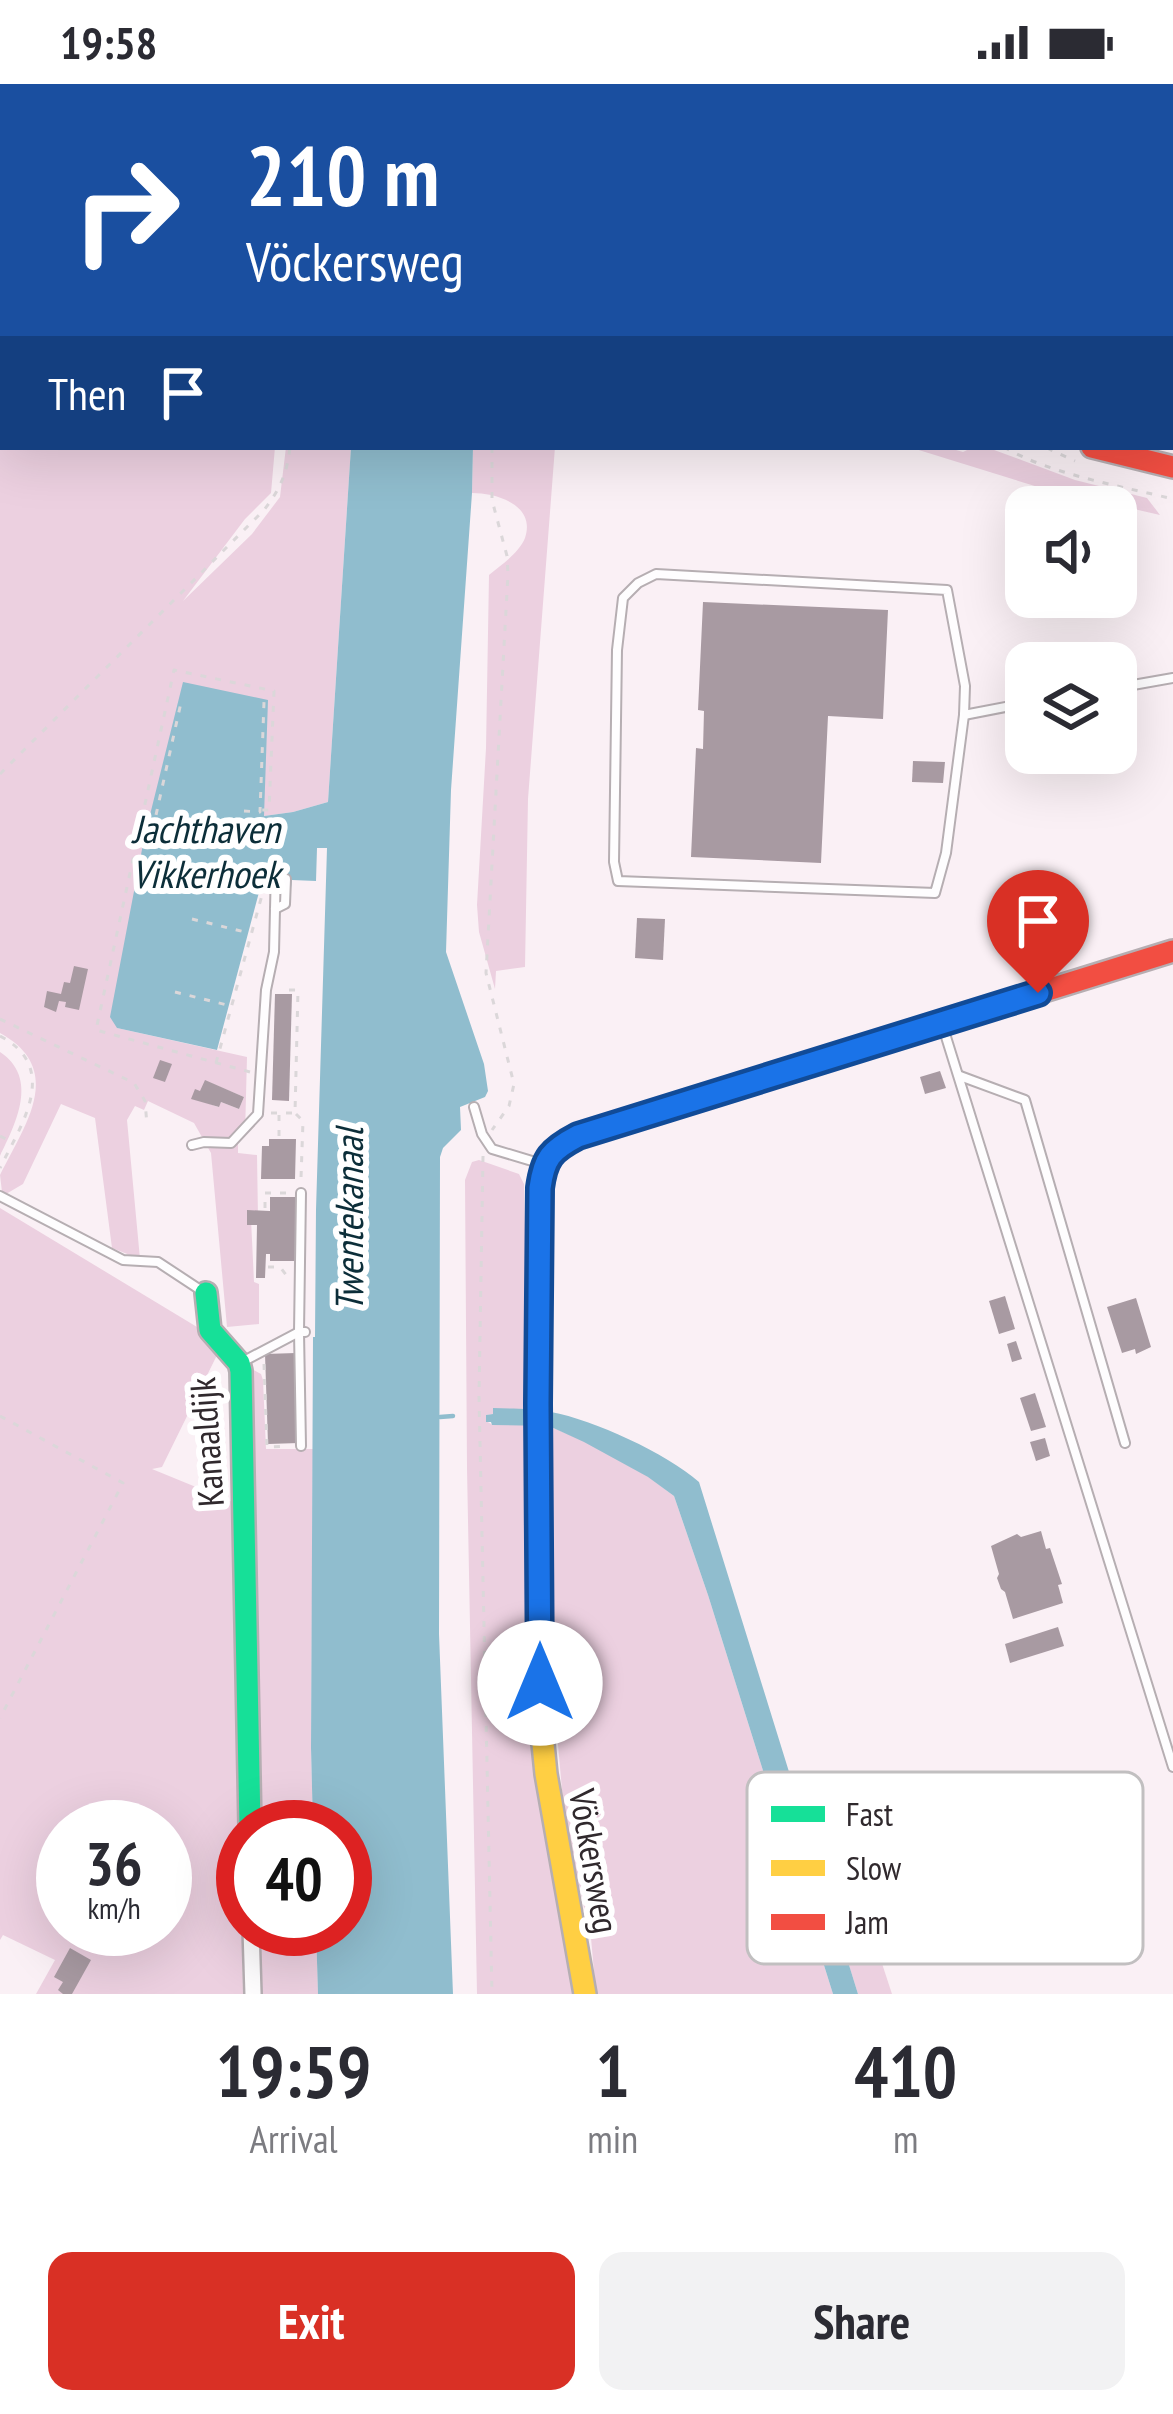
<!DOCTYPE html>
<meta charset="utf-8">
<style>
:root{--surface:#fff;--page:#f2f2f3;--text:#2b2b33;--muted:#7c7c81;--accent:#d93025}
body{margin:0;font-family:"PT Sans Narrow",sans-serif;background:var(--page);color:var(--text);height:100vh;display:flex;flex-direction:column;font-size:45px;white-space:nowrap}
*{box-sizing:border-box;margin:0}
p{font-size:39px;color:var(--muted)}
.icon{flex:none;width:66px;height:66px;fill:none;stroke:currentColor;stroke-width:2;stroke-linecap:round;stroke-linejoin:round}
.map{position:relative;height:1910px;overflow:hidden}
.drawer{display:flex;flex-direction:column;background:var(--surface);flex:1}
.drawer>*{flex:none}
.guide{position:absolute;left:0px;top:0px;width:1173px;height:366px;box-shadow:0 12px 48px #0002;background:#1a4fa0;color:#fff;overflow:hidden}
.buttons{position:absolute;left:1005px;top:402px;display:grid;gap:24px}
.buttons a{display:grid;place-items:center;width:132px;height:132px;border-radius:24px;background:var(--surface);box-shadow:0 12px 48px #0002;font-size:60px}
.speed{position:absolute;left:36px;top:1716px;display:flex;gap:24px;font-size:60px;font-weight:700;text-align:center}
.speed>*{display:grid;place-content:center;width:156px;height:156px;border-radius:50%;background:var(--surface);box-shadow:0 12px 48px #0002;line-height:1}
.speed small{font-size:30px;font-weight:400}
.speed .limit{border:18px solid #d22;background:#fff;color:#111}
.pin{position:absolute;display:grid;place-items:center;width:102px;height:102px;color:#fff;margin:-123px -51px;border-radius:50% 50% 50% 0;rotate:-45deg;box-shadow:0 0 12px #0007}
.pin .icon{rotate:45deg}
.me{position:absolute;width:132px;margin:-66px;rotate:0deg;stroke-linejoin:round;filter:drop-shadow(0 0 9px #0008)}
.turn{display:flex;align-items:center;gap:42px;height:252px;padding:0 48px;font-size:54px}
.turn .icon{width:156px;height:156px;stroke-width:2.5}
.turn b{display:block;font-size:84px;line-height:102px}
.then{display:flex;align-items:center;height:114px;padding:0 48px;background:#0003;gap:24px;font-size:45px}
.eta{display:flex;justify-content:space-evenly;align-items:center;height:204px;text-align:center}
.eta b{font-size:72px;font-weight:700;line-height:84px}
.cta{display:flex;gap:24px;margin-top:auto;padding:24px 48px}
.cta a{flex:1;height:138px;border-radius:24px;background:var(--accent);color:#fff;font-size:48px;font-weight:700;line-height:138px;text-align:center}
.cta a+a{background:var(--page);color:var(--text)}
.status{display:flex;justify-content:space-between;align-items:center;height:84px;padding:0 60px;background:var(--surface);direction:ltr}
.status svg{height:33px;fill:currentColor}
.map>svg:first-child{display:block}
.green{fill:#ecd0e0;fill-rule:evenodd}
.water{fill:#90bdce}
.lines{fill:none;stroke-linecap:round;stroke-linejoin:round}
.stream{stroke:#90bdce;stroke-width:4.5}
.building{fill:#a89aa2}
.lane-casing{stroke:#b6aeb2;stroke-width:12}
.street-casing{stroke:#b6aeb2;stroke-width:20}
.fast-casing{stroke:#b6aeb2;stroke-width:26}
.slow-casing{stroke:#b6aeb2;stroke-width:26}
.jam-casing{stroke:#b6aeb2;stroke-width:26}
.path{stroke:#dbd7d9;stroke-width:3;stroke-dasharray:6 9;stroke-linecap:butt}
.lane{stroke:#fefdfe;stroke-width:8}
.street{stroke:#fefdfe;stroke-width:15}
.fast{stroke:#16e098;stroke-width:21}
.slow{stroke:#ffcf43;stroke-width:21}
.jam{stroke:#f24e42;stroke-width:21}
.route-casing{stroke:#114b97;stroke-width:30}
.route{stroke:#1a73e8;stroke-width:21}
.labels{text-anchor:middle;dominant-baseline:central;stroke-width:12;stroke-linejoin:round;paint-order:stroke}
.street-label{font-size:36px;fill:#30292d;stroke:#fff}
.water-label{font-size:39px;font-style:italic;fill:#0c2e39;stroke:#fff}
.key{fill:#fff;stroke:#c1bfc0;stroke-width:3}
.key-label{font-size:33px;fill:#30292d}
</style>
<div class="status"><b>19:58</b><svg viewBox="0 0 49 12"><path d="M0 12V9h3v3zM5 12V6h3v6zM10 12V3h3v9zM15 12V0h3v12zM26 1h20v11H26zM47 4h2v5h-2z"/></svg></div>
<div class="map">
<svg width="1173" height="1910" viewBox="0 0 1173 1910">
<rect width="100%" height="100%" fill="#faf0f5"/>
<!-- green -->
<g class="green">
<path d="M3,22V363H275L271,409L245,435L183,517L252,450L280,413L286,363H351L328,718L293,728L264,732L117,944L247,973L245,1051L238,1057V1069L257,1071L258,1134L251,1135L254,1198L259,1200V1240L227,1243L211,1069L194,1039L148,1017L144,1026L135,1022L127,1036L140,1175L112,1164L95,1034L61,1020L23,1100L6,1110L2,1108L0,1091C24,1042 67,986 0,949V23ZM206,997L244,1013L239,1025L221,1018L218,1023L202,1017Z"/>
<path d="M473,363H555L528,715L525,883L496,887L495,905L479,848L477,821L486,664L489,491C501,481 519,469 525,454C536,421 497,409 472,409Z"/>
<path d="M909,363H946L963,368L973,363H986L1075,396L1147,414L1160,431L1038,403Z"/>
<path d="M0,968C39,994 16,1039 0,1072Z"/>
<path d="M479,1076L519,1090L524,1100L529,1325L486,1331V1337L493,1341H529L533,1624L578,1910H477L467,1384L465,1096L472,1078Z"/>
<path d="M0,1124L202,1246L218,1269L162,1383L152,1385L235,1419L243,1910H36L55,1876L3,1851L0,1856ZM63,1743H165V1845H63Z"/>
<path d="M248,1283L261,1290L263,1296L266,1365H313L311,1664L313,1743H257Z"/>
<path d="M549,1342L584,1357L649,1393L674,1412L708,1511L833,1910H596L591,1854L565,1740L556,1638Z"/>
<path d="M849,1779L892,1910H858L820,1789Z"/>
<path d="M259,1845H316L318,1910H260Z"/>
</g>
<!-- water -->
<g class="water">
<path d="M351,363H473L472,409L451,706L446,868L484,980L488,1007L485,1013L460,1023L461,1046L443,1064L440,1073L439,1550L453,1910H318L316,1845H345V1743H313L311,1664L313,1253H315L316,1126L327,764H317L316,797L292,796L291,804H281L282,780L266,782L217,966L117,944L110,933L144,755L183,598L268,616L264,732L293,728L328,718Z"/>
<path d="M493,1324C512,1325 533,1324 551,1328C594,1336 666,1369 699,1398L858,1910H833L708,1511L674,1412L648,1393L584,1358L549,1342L492,1341L491,1338H486V1331L493,1330Z"/>
</g>
<g class="lines">
<!-- stream -->
<path class="stream" d="M440,1333L453,1332"/>
</g>
<!-- building -->
<g class="building">
<path d="M703,518L888,526L883,635L828,632L821,779L691,773L696,664L703,665L704,627L698,626Z"/>
<path d="M913,677L945,678L943,699L912,698Z"/>
<path d="M637,834L665,835L663,876L635,874Z"/>
<path d="M74,882L88,885L79,926L65,923L66,918L59,917L56,928L44,923L47,907L61,910L64,898L70,899Z"/>
<path d="M275,910H292L289,1017L272,1016Z"/>
<path d="M160,976L172,980L165,998L153,994Z"/>
<path d="M940,987L946,1004L925,1010L920,993Z"/>
<path d="M205,996L244,1013L239,1025L221,1018L219,1023L191,1015L195,1005L200,1007Z"/>
<path d="M269,1055H296L295,1095H261L262,1062H269Z"/>
<path d="M270,1113H297L295,1177H270V1170H266L265,1194H256L257,1141H247V1126L270,1127Z"/>
<path d="M1005,1212L1015,1245L999,1250L989,1217Z"/>
<path d="M1136,1214L1151,1263L1136,1270L1135,1265L1122,1269L1107,1223Z"/>
<path d="M1016,1257L1022,1275L1012,1278L1007,1260Z"/>
<path d="M296,1269L299,1359L268,1360L265,1270Z"/>
<path d="M1035,1309L1046,1343L1031,1347L1020,1314Z"/>
<path d="M1045,1354L1050,1372L1036,1377L1030,1358Z"/>
<path d="M1041,1447L1046,1465L1050,1464L1062,1500L1058,1501L1063,1519L1013,1535L1005,1508L1001,1505L997,1494L999,1490L991,1462L1017,1450L1021,1453Z"/>
<path d="M1058,1543L1064,1562L1010,1579L1005,1560Z"/>
<path d="M70,1864L91,1876L72,1910H63L58,1906L63,1898L54,1893Z"/>
</g>
<g class="lines">
<!-- lane casing -->
<g class="lane-casing">
<g id="lane">
<path d="M923,0L955,3"/>
<path d="M1062,3V0"/>
<path d="M656,490L947,506L965,602L964,631L946,769L935,809L618,797L614,778L617,566L623,514L638,499Z"/>
<path d="M1116,604L1173,594"/>
<path d="M964,631L1026,619"/>
<path d="M275,825L285,820L286,795"/>
<path d="M942,940L1173,1683"/>
<path d="M960,992L1025,1016L1125,1359"/>
<path d="M474,1023L482,1050L492,1065L542,1080"/>
<path d="M192,1061L204,1058L231,1059L258,1030L266,906L274,868L276,782"/>
<path d="M301,1109L299,1248L301,1362"/>
<path d="M0,1112L123,1176L158,1178L205,1209"/>
<path d="M242,1278L299,1248H305"/>
</g>
</g>
<!-- street casing -->
<g class="street-casing">
<path id="street" d="M251,1845L253,1910"/>
</g>
<!-- fast casing -->
<g class="fast-casing">
<g id="fast">
<path d="M206,1209L210,1246L239,1279L241,1287L250,1743"/>
<path d="M539,1398L540,1104C544,1077 554,1065 578,1052L899,952"/>
</g>
</g>
<!-- slow casing -->
<g class="slow-casing">
<g id="slow">
<path d="M268,0L274,3"/>
<path d="M539,1398L542,1650L546,1690L585,1910"/>
</g>
</g>
<!-- jam casing -->
<g class="jam-casing">
<g id="jam">
<path d="M1092,363L1173,383"/>
<path d="M899,952L1173,867"/>
</g>
</g>
<!-- path -->
<g class="path">
<path d="M149,0L153,3"/>
<path d="M234,0L239,3"/>
<path d="M303,0L308,3"/>
<path d="M1045,3V0"/>
<path d="M1170,25L1173,11"/>
<path d="M1170,145L1173,144"/>
<path d="M1170,343H1173"/>
<path d="M492,363V416L507,472L508,490L486,889L514,1000L509,1022L492,1046"/>
<path d="M1004,363C1049,390 1121,402 1173,415"/>
<path d="M1047,364L1075,377"/>
<path d="M0,690L264,426C280,405 287,390 290,363"/>
<path d="M244,727L260,728L264,618"/>
<path d="M141,746L152,749L182,614"/>
<path d="M213,783L264,796"/>
<path d="M192,835L249,849"/>
<path d="M175,908L231,922"/>
<path d="M0,935L134,999L145,1017L147,1041"/>
<path d="M0,952C61,984 21,1041 0,1084"/>
<path d="M216,979L262,811"/>
<path d="M250,988L96,946L174,586L274,607L269,726H260"/>
<path d="M271,1029H295L298,906H280"/>
<path d="M296,1030L303,1037L301,1094"/>
<path d="M0,1052L13,1058"/>
<path d="M279,1052V1031"/>
<path d="M483,1072L479,1312L492,1910"/>
<path d="M265,1124V1109H287"/>
<path d="M268,1183H280L287,1192"/>
<path d="M264,1280L267,1363L288,1362"/>
<path d="M0,1332L123,1399L0,1634"/>
</g>
<!-- lane -->
<use href="#lane" class="lane"/>
<!-- street -->
<use href="#street" class="street"/>
<!-- fast -->
<use href="#fast" class="fast"/>
<!-- slow -->
<use href="#slow" class="slow"/>
<!-- jam -->
<use href="#jam" class="jam"/>
</g>
<g class="lines">
<!-- route casing -->
<g class="route-casing">
<path id="route" d="M540,1599L538,1320L540,1104C544,1074 551,1066 578,1052L1038,909"/>
</g>
<!-- route -->
<use href="#route" class="route"/>
</g>
<g class="labels">
<!-- street labels -->
<g class="street-label">
<text transform="translate(206 1358) rotate(-94)">Kanaaldijk</text>
<text transform="translate(595 1777) rotate(80)">Vöckersweg</text>
</g>
<!-- water labels -->
<g class="water-label">
<text x="206" y="744">Jachthaven<tspan x="206" dy="45">Vikkerhoek</tspan></text>
<text transform="translate(348 1136) rotate(-90)">Twentekanaal</text>
</g>
</g>
<!-- legend -->
<rect x="747" y="1688" width="396" height="192" rx="18" class="key"/>
<rect x="771" y="1722" width="54" height="16" fill="#16e098"/>
<rect x="771" y="1776" width="54" height="16" fill="#ffcf43"/>
<rect x="771" y="1830" width="54" height="16" fill="#f24e42"/>
<g class="key-label">
<text x="846" y="1742">Fast</text>
<text x="846" y="1796">Slow</text>
<text x="846" y="1850">Jam</text>
</g>
</svg>
<div class="buttons">
<a><svg class="icon" aria-label="sound" viewBox="0 0 24 24"><path d="M4 9h4l5-4v14l-5-4H4zM17 9q2 3 0 6"/></svg></a>
<a><svg class="icon" aria-label="layers" viewBox="0 0 24 24"><path d="M12 4l9 5-9 5-9-5zM3 14l9 5 9-5"/></svg></a>
</div>
<div class="speed"><div>36<small>km/h</small></div><div class="limit">40</div></div>
<div class="pin" style="left:1038px;top:909px;background:#d93025"><svg class="icon" aria-label="arrive" viewBox="0 0 24 24"><path d="M6 21V4h12l-3 4 3 4H6"/></svg></div>
<svg class="me" style="left:540px;top:1599px" viewBox="-20 -20 40 40"><circle r="19" fill="#fff"/><path d="M0-13L10 11 0 6-10 11z" fill="#1a73e8"/></svg>
<div class="guide">
<div class="turn"><svg class="icon" aria-label="right" viewBox="0 0 24 24"><path d="M7 20v-9h11M14 6l5 5-5 5"/></svg><div><b>210 m</b>Vöckersweg</div></div>
<div class="then">Then<svg class="icon" aria-label="arrive" viewBox="0 0 24 24"><path d="M6 21V4h12l-3 4 3 4H6"/></svg></div>
</div>
</div>
<section class="drawer">
<div class="eta">
<div><b>19:59</b><p>Arrival</p></div>
<div><b>1</b><p>min</p></div>
<div><b>410</b><p>m</p></div>
</div>
<div class="cta"><a>Exit</a><a>Share</a></div>
</section>
